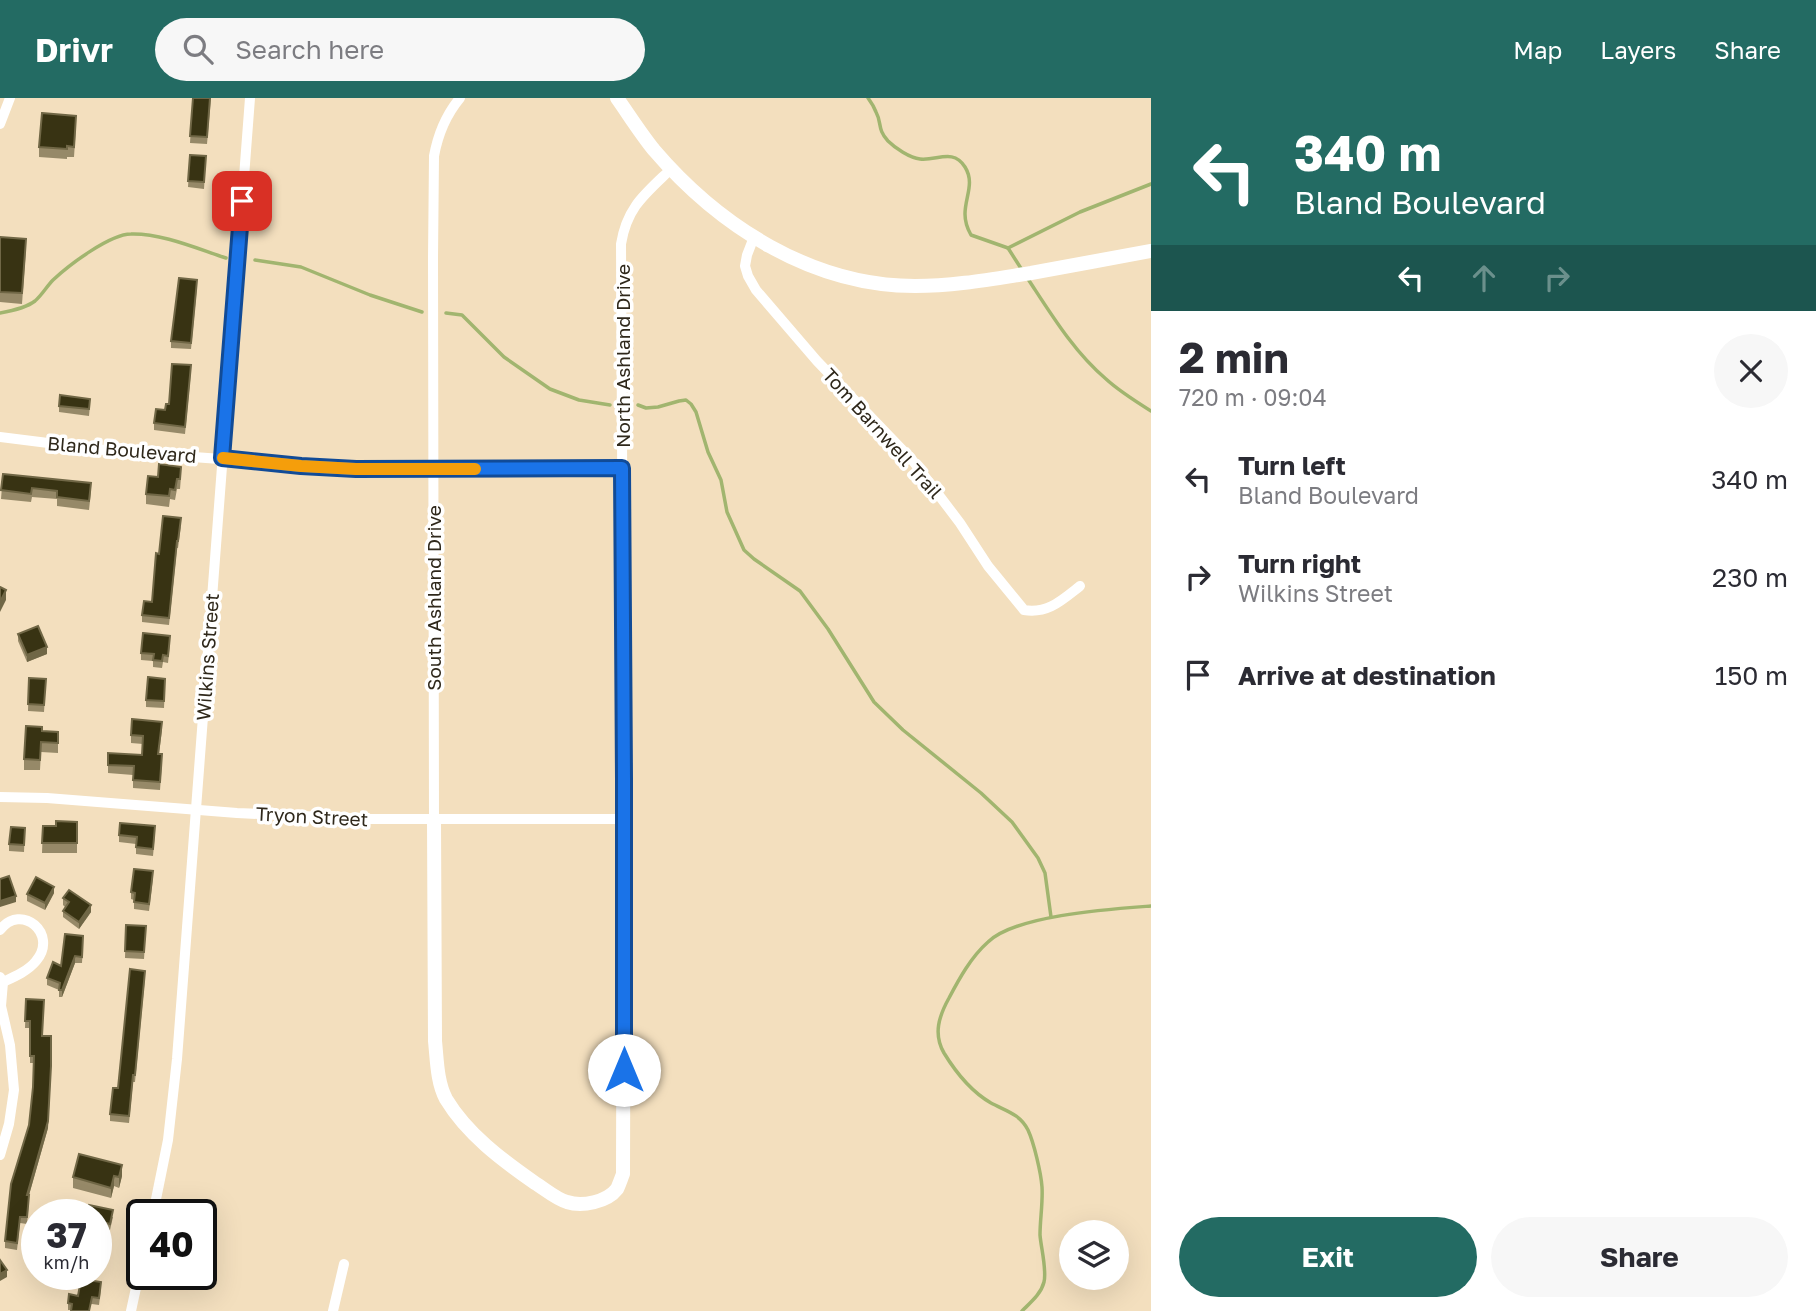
<!DOCTYPE html>
<meta charset="utf-8">
<style>
:root{--surface:#fff;--page:#f7f7f7;--text:#2b2b33;--muted:#7c7c81;--accent:#236b63}
body{margin:0;font-family:"Golos Text",sans-serif;background:var(--page);color:var(--text);height:100vh;display:flex;flex-direction:column;font-size:26px;white-space:nowrap}
*{box-sizing:border-box;margin:0}
p{font-size:23px;color:var(--muted)}
.icon{flex:none;width:38px;height:38px;fill:none;stroke:currentColor;stroke-width:2;stroke-linecap:round;stroke-linejoin:round}
.map{position:relative;flex:1;overflow:hidden}
.details{display:flex;flex-direction:column;background:var(--surface);width:665px}
.details>*{flex:none}
.hud{background:#236b63;color:#fff;overflow:hidden}
.fabs{position:absolute;left:1059px;top:1122px;display:grid;gap:14px}
.fabs a{display:grid;place-items:center;width:70px;height:70px;border-radius:50%;background:var(--surface);box-shadow:0 7px 28px #0002;font-size:35px}
.speed{position:absolute;left:21px;top:1101px;display:flex;gap:14px;font-size:35px;font-weight:700;text-align:center}
.speed>*{display:grid;place-content:center;width:91px;height:91px;border-radius:50%;background:var(--surface);box-shadow:0 7px 28px #0002;line-height:1}
.speed small{font-size:18px;font-weight:400}
.speed .limit{border:4px solid #111;border-radius:10px;background:#fff;color:#111}
.pin{position:absolute;display:grid;place-items:center;width:60px;height:60px;color:#fff;margin:-30px;border-radius:14px;box-shadow:0 4px 10px #0006}
.me{position:absolute;width:77px;margin:-38px;rotate:0deg;stroke-linejoin:round;filter:drop-shadow(0 0 5px #0008)}
.turn{display:flex;align-items:center;gap:24px;height:147px;padding:0 28px;font-size:32px}
.turn .icon{width:91px;height:91px;stroke-width:2.5}
.turn b{display:block;font-size:49px;line-height:60px}
.lanes{display:flex;align-items:center;height:66px;padding:0 28px;background:#0003;justify-content:center;gap:35px;direction:ltr}
.lanes .off{opacity:.35}
.round{display:grid;place-items:center;flex:none;width:74px;height:74px;border-radius:37px;background:var(--page)}
.summary{display:flex;align-items:center;justify-content:space-between;height:119px;padding:0 28px}
h1{font-size:42px;font-weight:700;line-height:52px}
.primary-button{display:flex;gap:14px;margin-top:auto;padding:14px 28px}
.primary-button a{flex:1;height:80px;border-radius:42px;background:var(--accent);color:#fff;font-size:28px;font-weight:700;line-height:80px;text-align:center}
.primary-button a+a{background:var(--page);color:var(--text)}
ul{padding:0;list-style:none}
li{display:flex;align-items:center;gap:21px;height:98px;padding:0 28px}
li div{flex:1}
li b{display:block;font-size:26px}
li em{font-style:normal}
header{display:flex;align-items:center;gap:42px;box-sizing:border-box;height:98px;padding:0 35px;background:var(--accent);color:#fff}
header strong{font-size:33px}
nav{display:flex;gap:38px;margin-inline-start:auto;font-size:24px}
.search{width:490px;height:63px;background:var(--page);display:flex;align-items:center;gap:18px;box-sizing:border-box;padding:0 24px;border-radius:38px;color:var(--muted);font-size:26px}
main{display:flex;flex:1;min-height:0}
.map>svg:first-child{display:block}
.lines{fill:none;stroke-linecap:round;stroke-linejoin:round}
.stream{stroke:#a1b56f;stroke-width:3.5}
.minor{stroke:#fff;stroke-width:10}
.tertiary{stroke:#fff;stroke-width:14}
.wall{fill:#968968}
.shaded-wall{fill:#706746}
.building{fill:#383313;stroke:#706746;stroke-width:2}
.route-casing{stroke:#114b97;stroke-width:18}
.route{stroke:#1a73e8;stroke-width:12}
.slow{stroke:#f59e0b;stroke-width:12}
.labels{text-anchor:middle;dominant-baseline:central;stroke-width:7;stroke-linejoin:round;paint-order:stroke}
.street-label{font-size:19px;fill:#2f281b;stroke:#fff}
</style>
<header>
<strong>Drivr</strong>
<div class="search"><svg class="icon" aria-label="search" viewBox="0 0 24 24"><circle cx="10" cy="10" r="6"/><path d="M15 15l6 6"/></svg>Search here</div>
<nav><a>Map</a><a>Layers</a><a>Share</a></nav>
</header>
<main>
<div class="map">
<svg width="1151" height="1213" viewBox="0 0 1151 1213">
<rect width="100%" height="100%" fill="#f3dfbe"/>
<g class="lines">
<!-- stream -->
<g class="stream">
<path d="M868,0C871,4 874,9 876,14C882,25 877,31 888,43C895,50 910,60 920,61C937,63 953,50 965,69C975,85 965,99 965,116C965,124 967,130 971,137L1008,150"/>
<path d="M1008,150L1022,172"/>
<path d="M1008,150L1080,114L1151,86"/>
<path d="M255,162L301,169L370,197L422,214"/>
<path d="M1028,181C1051,216 1074,254 1106,281C1119,293 1135,303 1151,313"/>
<path d="M0,215C11,213 26,210 35,203C42,197 47,188 53,182C69,167 110,136 131,136C161,135 198,151 226,160"/>
<path d="M446,215L462,217L504,259L550,291L579,302L610,307"/>
<path d="M638,307L646,310L658,309L679,303L686,302L691,306L696,314L708,354L721,382L727,414L744,452L754,461L800,493L828,531L874,604L903,632L981,695L1012,724L1038,760L1045,775L1051,819"/>
<path d="M1022,1213C1031,1204 1041,1196 1044,1184C1047,1172 1041,1150 1040,1137C1040,1121 1043,1105 1042,1089C1041,1075 1034,1045 1028,1032C1020,1016 1006,1013 991,1005C972,994 955,973 944,955C933,936 939,918 949,900C959,881 971,859 988,844C1016,817 1111,811 1151,808"/>
</g>
<!-- minor -->
<g class="minor">
<path d="M0,26L10,0"/>
<path d="M754,139L747,157L745,168L748,178L756,192L817,263L913,363L960,425L988,468L1024,512C1048,516 1062,502 1080,488"/>
<path d="M0,339L112,353L356,371L622,370"/>
<path d="M0,699L47,700L237,715L367,721H624L621,146C627,109 645,96 671,71"/>
<path d="M434,722L433,160L434,58C438,36 445,18 460,0"/>
<path d="M0,832C21,804 59,836 36,863C28,873 14,879 3,884L0,879"/>
<path d="M0,1057L9,1026L14,992L10,947L1,908L3,884"/>
<path d="M153,1116L168,1042L177,961L250,0"/>
<path d="M131,1213L142,1162"/>
<path d="M333,1213L344,1166"/>
</g>
<!-- tertiary -->
<g class="tertiary">
<path d="M617,0C629,17 641,36 654,52C719,128 812,188 915,188C954,188 992,181 1031,175C1071,168 1111,160 1151,153"/>
<path d="M434,722L435,943C437,962 437,984 446,1001C467,1036 502,1062 535,1085C545,1091 556,1101 567,1104C582,1109 607,1104 617,1091C619,1087 621,1081 623,1076L624,721"/>
</g>
</g>
<!-- wall -->
<g class="wall">
<path d="M193,0H211L207,46L190,45Z"/>
<path d="M76,28L74,59H67V61L39,59V49Z"/>
<path d="M190,57L206,58L204,91L188,89Z"/>
<path d="M0,139L26,151L22,206L0,204Z"/>
<path d="M197,189L191,251L171,250V243Z"/>
<path d="M191,274L185,336L154,332V325L165,312Z"/>
<path d="M90,307L89,318L59,314V308Z"/>
<path d="M3,376L91,394L89,412L57,408V401L32,399L31,404L1,401Z"/>
<path d="M158,379H181L180,391H177L175,402L170,401L169,409L146,406V396Z"/>
<path d="M181,427L178,450H177L169,527L142,524V517L152,504Z"/>
<path d="M18,536L47,556L27,564L18,543Z"/>
<path d="M170,545L168,565L163,564L162,570L153,569V563L141,562V555Z"/>
<path d="M29,580L46,581L44,614L28,613Z"/>
<path d="M165,588L164,610L146,609V602Z"/>
<path d="M162,632L159,656L162,665L160,692L133,690V677L108,675V655L142,657L143,646L131,645V637Z"/>
<path d="M42,633L58,644V655L41,654L40,672H24V661Z"/>
<path d="M77,724V755H42L43,728H56Z"/>
<path d="M25,730L24,754L9,753V746Z"/>
<path d="M155,735L153,758L136,756V746L119,744V737Z"/>
<path d="M153,780L149,813L134,811V802L131,801V794Z"/>
<path d="M54,795L45,812L27,803V796Z"/>
<path d="M63,800L91,814L79,831L63,819V813L65,809L63,807Z"/>
<path d="M126,827L146,828L144,861L125,860Z"/>
<path d="M83,845L82,865H75L62,899H59V892L47,887V880L61,868Z"/>
<path d="M145,880L135,984H133L129,1025L110,1023V1016L118,990Z"/>
<path d="M26,901L42,938L48,1030L29,1097V1104L27,1126L20,1125L17,1152L5,1150V1143L29,1027L33,989L34,965H30V930H25Z"/>
<path d="M122,1078L119,1090L114,1088L111,1100L73,1090V1079Z"/>
<path d="M96,1116L113,1119L110,1132L102,1131L99,1144H96Z"/>
<path d="M101,1191L99,1207L92,1206L71,1212H68V1205L78,1198Z"/>
</g>
<!-- shaded-wall -->
<g class="shaded-wall">
<path d="M6,492V502L0,514V504Z"/>
<path d="M47,549V556L27,564V557Z"/>
<path d="M54,789V795L45,812V805Z"/>
<path d="M16,798V804L0,809V803Z"/>
<path d="M91,807V814L79,831V824Z"/>
<path d="M75,858V865L62,899V892Z"/>
<path d="M51,974L48,1030L27,1104V1097Z"/>
<path d="M122,1067V1078L119,1090V1079Z"/>
<path d="M114,1078V1088L111,1100V1090Z"/>
<path d="M7,1172V1179L0,1183V1176Z"/>
</g>
<!-- building -->
<g class="building">
<path d="M193,0H210L207,39L190,38Z"/>
<path d="M42,15L76,18L74,49L67,48V51L39,49Z"/>
<path d="M190,57L206,58L204,84L188,83Z"/>
<path d="M0,139L26,141L22,195L0,194Z"/>
<path d="M179,180L197,182L191,245L171,243Z"/>
<path d="M172,266L191,267L185,329L154,325L156,311L165,312L166,306H169Z"/>
<path d="M60,297L90,301L89,311L59,308Z"/>
<path d="M159,366L181,369L180,381H177L175,392L170,391L169,398L146,396L148,378L158,379Z"/>
<path d="M3,376L91,385L89,403L57,399V393L32,390L31,396L1,392Z"/>
<path d="M163,418L181,420L178,443H177L169,520L142,517L144,503L152,504L156,455L159,456Z"/>
<path d="M0,489L6,492L0,504Z"/>
<path d="M38,528L47,549L27,557L18,536Z"/>
<path d="M143,535L170,538L168,558L163,557L162,563L153,562L154,556L141,555Z"/>
<path d="M148,579L165,581L164,603L146,602Z"/>
<path d="M29,580L46,581L44,607L28,606Z"/>
<path d="M132,621L162,624L158,656H162L160,684L133,682L134,668L108,667V655L142,657L143,638L131,637Z"/>
<path d="M26,628L42,629V633L58,634V645L41,644L40,662L24,661Z"/>
<path d="M56,723L77,724V745H42L43,728H56Z"/>
<path d="M120,725L155,728L153,751L136,749L137,739L119,737Z"/>
<path d="M11,729L25,730L24,747L9,746Z"/>
<path d="M134,771L153,773L149,806L134,804L135,795L131,794Z"/>
<path d="M9,778L16,798L0,803V781Z"/>
<path d="M36,779L54,789L45,805L27,796Z"/>
<path d="M69,792L91,807L79,824L63,813L69,804L63,800Z"/>
<path d="M126,827L146,828L144,854L125,853Z"/>
<path d="M65,836L83,838L82,859L75,858L62,892H59L60,885L47,880L53,864L61,868Z"/>
<path d="M130,871L145,873L135,977H133L129,1018L110,1016L113,990H118Z"/>
<path d="M26,901L44,902L42,938H51V968L48,1023L27,1097H29L27,1119H20L17,1145L5,1143L11,1086L29,1027L33,989L34,958H30V923H25Z"/>
<path d="M79,1056L122,1067L119,1079L114,1078L111,1090L73,1079Z"/>
<path d="M89,1107L113,1112L110,1126L102,1124L99,1137H96V1116H87Z"/>
<path d="M0,1162L7,1172L0,1176Z"/>
<path d="M81,1181L101,1184L99,1200L92,1199L89,1213H71L72,1206L68,1205L69,1196L78,1198Z"/>
</g>
<g class="lines">
<!-- route casing -->
<g class="route-casing">
<path id="route" d="M242,103L222,360L301,368L356,371L622,370L624,680V972"/>
</g>
<!-- route -->
<use href="#route" class="route"/>
<!-- slow -->
<path class="slow" d="M223,360L301,368L356,371H475"/>
</g>
<g class="labels">
<!-- street labels -->
<g class="street-label">
<text transform="translate(622 258) rotate(-90)">North Ashland Drive</text>
<text transform="translate(883 335) rotate(48)">Tom Barnwell Trail</text>
<text transform="translate(122 351) rotate(5)">Bland Boulevard</text>
<text transform="translate(433 500) rotate(-90)">South Ashland Drive</text>
<text transform="translate(207 559) rotate(-86)">Wilkins Street</text>
<text transform="translate(312 718) rotate(3)">Tryon Street</text>
</g>
</g>
</svg>
<div class="fabs">
<a><svg class="icon" aria-label="layers" viewBox="0 0 24 24"><path d="M12 4l9 5-9 5-9-5zM3 14l9 5 9-5"/></svg></a>
</div>
<div class="speed"><div>37<small>km/h</small></div><div class="limit">40</div></div>
<div class="pin" style="left:242px;top:103px;background:#d93025"><svg class="icon" aria-label="arrive" viewBox="0 0 24 24"><path d="M6 21V4h12l-3 4 3 4H6"/></svg></div>
<svg class="me" style="left:624px;top:972px" viewBox="-20 -20 40 40"><circle r="19" fill="#fff"/><path d="M0-13L10 11 0 6-10 11z" fill="#1a73e8"/></svg>
</div>
<section class="details">
<div class="hud">
<div class="turn"><svg class="icon" aria-label="left" viewBox="0 0 24 24"><path d="M17 20v-9H6M10 6l-5 5 5 5"/></svg><div><b>340 m</b>Bland Boulevard</div></div>
<div class="lanes"><svg class="icon" aria-label="left" viewBox="0 0 24 24"><path d="M17 20v-9H6M10 6l-5 5 5 5"/></svg><svg class="icon off" aria-label="ahead" viewBox="0 0 24 24"><path d="M12 20V5M6 11l6-6 6 6"/></svg><svg class="icon off" aria-label="right" viewBox="0 0 24 24"><path d="M7 20v-9h11M14 6l5 5-5 5"/></svg></div>
</div>
<div class="summary"><div><h1>2 min</h1><p>720 m · 09:04</p></div><a class="round"><svg class="icon" aria-label="close" viewBox="0 0 24 24"><path d="M6 6l12 12M18 6L6 18"/></svg></a></div>
<ul>
<li><svg class="icon" aria-label="left" viewBox="0 0 24 24"><path d="M17 20v-9H6M10 6l-5 5 5 5"/></svg><div><b>Turn left</b><p>Bland Boulevard</p></div><em>340 m</em></li>
<li><svg class="icon" aria-label="right" viewBox="0 0 24 24"><path d="M7 20v-9h11M14 6l5 5-5 5"/></svg><div><b>Turn right</b><p>Wilkins Street</p></div><em>230 m</em></li>
<li><svg class="icon" aria-label="arrive" viewBox="0 0 24 24"><path d="M6 21V4h12l-3 4 3 4H6"/></svg><div><b>Arrive at destination</b></div><em>150 m</em></li>
</ul>
<div class="primary-button"><a>Exit</a><a>Share</a></div>
</section>
</main>
